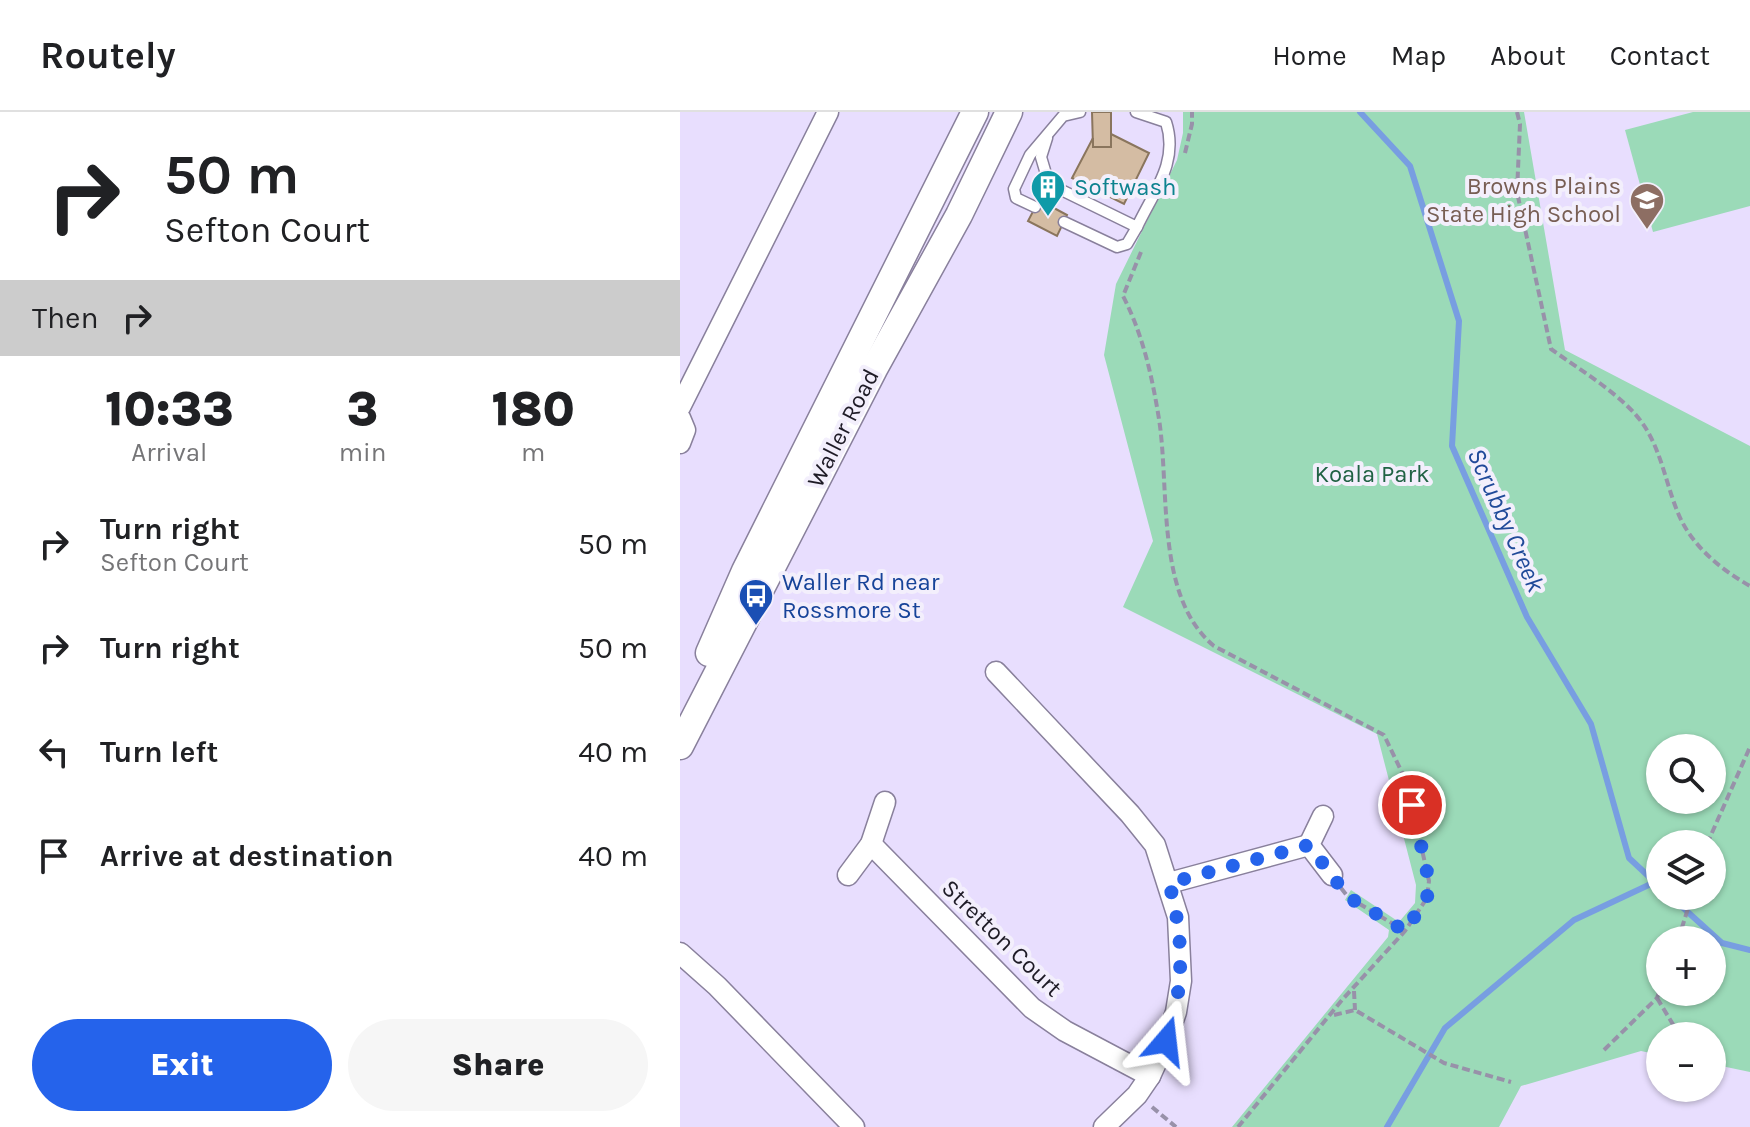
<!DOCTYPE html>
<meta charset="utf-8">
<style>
:root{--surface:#fff;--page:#f6f6f6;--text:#202124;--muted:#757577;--line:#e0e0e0;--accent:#2563eb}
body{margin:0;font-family:Karla,sans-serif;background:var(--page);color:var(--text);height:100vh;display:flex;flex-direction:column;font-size:30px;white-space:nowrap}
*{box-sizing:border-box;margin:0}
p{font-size:26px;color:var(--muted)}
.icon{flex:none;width:44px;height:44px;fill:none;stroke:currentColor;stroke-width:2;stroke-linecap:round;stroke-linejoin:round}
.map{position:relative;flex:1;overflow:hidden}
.details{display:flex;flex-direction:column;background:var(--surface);width:680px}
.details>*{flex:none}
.guide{background:#fff;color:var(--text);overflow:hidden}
.fabs{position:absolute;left:966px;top:622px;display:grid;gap:16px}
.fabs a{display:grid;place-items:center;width:80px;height:80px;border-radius:50%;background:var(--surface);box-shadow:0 2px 6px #0004;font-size:40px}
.pin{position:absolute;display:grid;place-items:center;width:68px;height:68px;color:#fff;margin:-34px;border:4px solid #fff;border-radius:50%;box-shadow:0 2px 8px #0007}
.me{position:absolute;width:88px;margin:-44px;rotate:17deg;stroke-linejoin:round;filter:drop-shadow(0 0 6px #0008)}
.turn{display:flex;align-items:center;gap:28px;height:168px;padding:0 32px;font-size:36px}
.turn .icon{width:104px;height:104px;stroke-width:2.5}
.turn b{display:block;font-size:56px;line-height:68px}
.then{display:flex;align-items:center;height:76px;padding:0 32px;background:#0003;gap:16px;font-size:30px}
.eta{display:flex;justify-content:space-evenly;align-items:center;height:136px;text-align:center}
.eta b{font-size:48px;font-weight:800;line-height:56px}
.action{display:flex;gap:16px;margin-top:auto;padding:16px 32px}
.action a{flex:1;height:92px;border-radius:48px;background:var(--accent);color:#fff;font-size:32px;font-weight:800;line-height:92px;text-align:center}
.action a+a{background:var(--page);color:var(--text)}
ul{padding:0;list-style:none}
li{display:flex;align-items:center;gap:24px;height:104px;padding:0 32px}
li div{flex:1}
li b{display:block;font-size:30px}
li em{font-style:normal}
header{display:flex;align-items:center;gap:48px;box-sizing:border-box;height:112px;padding:0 40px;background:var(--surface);border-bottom:2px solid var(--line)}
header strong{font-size:38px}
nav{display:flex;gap:44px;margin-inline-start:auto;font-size:28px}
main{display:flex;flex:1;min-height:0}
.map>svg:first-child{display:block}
.green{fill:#9bdab8;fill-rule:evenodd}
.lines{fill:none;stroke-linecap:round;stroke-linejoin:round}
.stream{stroke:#789ee1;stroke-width:6}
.building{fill:#d4bca3;stroke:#8a755d;stroke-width:2}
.service-casing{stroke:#89809c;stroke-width:13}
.minor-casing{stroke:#89809c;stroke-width:23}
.tertiary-casing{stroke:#89809c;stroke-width:29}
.path{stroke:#9891a9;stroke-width:4;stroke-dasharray:8 4;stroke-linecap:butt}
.service{stroke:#fff;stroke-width:10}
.minor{stroke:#fff;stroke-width:20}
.tertiary{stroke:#fff;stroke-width:26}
.route{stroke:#2563eb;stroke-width:14;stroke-dasharray:0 25.2}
.labels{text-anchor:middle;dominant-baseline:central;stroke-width:8;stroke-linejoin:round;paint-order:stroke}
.education-label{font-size:24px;fill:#785e54;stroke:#f3effc;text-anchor:end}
.culture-label{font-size:24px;fill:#0d838f;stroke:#f3effc;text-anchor:start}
.street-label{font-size:24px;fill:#1e1b26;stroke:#f3effc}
.park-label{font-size:24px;fill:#206244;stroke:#f3effc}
.transit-label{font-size:24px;fill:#164399;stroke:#f3effc;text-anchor:start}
.water-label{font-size:26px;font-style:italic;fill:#204a99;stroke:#f3effc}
</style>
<header>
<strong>Routely</strong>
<nav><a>Home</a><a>Map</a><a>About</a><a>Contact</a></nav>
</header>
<main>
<section class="details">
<div class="guide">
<div class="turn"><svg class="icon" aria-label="right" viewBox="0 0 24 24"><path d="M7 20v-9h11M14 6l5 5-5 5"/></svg><div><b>50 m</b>Sefton Court</div></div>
<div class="then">Then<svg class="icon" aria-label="right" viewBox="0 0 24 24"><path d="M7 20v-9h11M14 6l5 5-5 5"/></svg></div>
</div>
<div class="eta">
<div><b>10:33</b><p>Arrival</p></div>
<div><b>3</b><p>min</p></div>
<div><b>180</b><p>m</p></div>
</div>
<ul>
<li><svg class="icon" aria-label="right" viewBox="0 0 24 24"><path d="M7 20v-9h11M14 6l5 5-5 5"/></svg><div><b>Turn right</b><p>Sefton Court</p></div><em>50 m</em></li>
<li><svg class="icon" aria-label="right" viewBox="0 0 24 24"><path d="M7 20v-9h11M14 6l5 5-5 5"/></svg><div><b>Turn right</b></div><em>50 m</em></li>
<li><svg class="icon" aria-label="left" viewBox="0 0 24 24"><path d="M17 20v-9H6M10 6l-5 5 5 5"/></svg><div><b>Turn left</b></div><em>40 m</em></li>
<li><svg class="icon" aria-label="arrive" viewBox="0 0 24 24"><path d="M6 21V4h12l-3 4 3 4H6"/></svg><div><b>Arrive at destination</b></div><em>40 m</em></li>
</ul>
<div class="action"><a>Exit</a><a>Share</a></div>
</section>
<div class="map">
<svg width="1070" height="1015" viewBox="0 0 1070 1015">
<rect width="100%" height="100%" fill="#e8defe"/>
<!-- green -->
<g class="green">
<path d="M503,0H844L885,238L1070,334V960L1032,952V924H980V943L961,939L841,974L819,1015H552L708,825L709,818L665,788L671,778L719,810L735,791L736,773L697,622L443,495L473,429L424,243L436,172L497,48L503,21ZM980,636H1032V688H980ZM980,732H1032V784H980ZM1032,828V880H980V828Z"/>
<path d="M1013,0H1070V94L973,120L945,18Z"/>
</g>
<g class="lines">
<!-- stream -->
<g class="stream">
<path d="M680,0L730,54L779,209L772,334L847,505L911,612L949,746L980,775"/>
<path d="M990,784L1042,831L1070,838"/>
<path d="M707,1015L765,916L894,808L975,770"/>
</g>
</g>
<!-- building -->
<g class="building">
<path d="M412,0H431V35H413Z"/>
<path d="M431,22L469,41L444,92L392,66L413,26V35H431Z"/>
<path d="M359,88L387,103L377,124L348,109Z"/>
</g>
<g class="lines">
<!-- service casing -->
<g class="service-casing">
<g id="service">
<path d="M367,26L361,45L369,72L457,115C474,79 499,50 486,10L456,0"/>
<path d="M355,95L336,86L334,77L350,43L383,4L400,0"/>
<path d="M384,110L437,135L447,132L457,115"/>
</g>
</g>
<!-- minor casing -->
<g class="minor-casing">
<g id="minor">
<path d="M0,295L148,0"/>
<path d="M0,306L5,318L0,331"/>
<path d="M316,560L450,702L475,733L498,805L501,869L496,900L486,929L470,964L457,983L424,1015"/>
<path d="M643,704L629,733L652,763"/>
<path d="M191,732L352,896L385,919L470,964"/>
<path d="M168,763L191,732L205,690"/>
<path d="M489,771L629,733"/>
<path d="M0,841L37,874L174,1015"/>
</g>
</g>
<!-- tertiary casing -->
<g class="tertiary-casing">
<g id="tertiary">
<path d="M29,541L65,459L295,0"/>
<path d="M0,634L194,257L279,103L329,0"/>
</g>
</g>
<!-- path -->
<g class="path">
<path d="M837,0L840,12L837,80L871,237C900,258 946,285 965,315C982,342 986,372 998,401C1011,433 1040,457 1070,474"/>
<path d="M505,41L512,12V0"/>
<path d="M461,140L443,184C463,223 472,264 479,307C490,378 475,485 534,534L704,623L727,671L749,769L747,786L725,819L662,888L558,1015"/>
<path d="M1027,732L1070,635"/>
<path d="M661,776L668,785L725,819"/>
<path d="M998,828L1012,784"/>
<path d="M674,879L675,898"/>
<path d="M977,886L1000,924"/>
<path d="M654,903L675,898L764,951L831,970"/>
<path d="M924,938L977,886L980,878"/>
<path d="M472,995L496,1015"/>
</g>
<!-- service -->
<use href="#service" class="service"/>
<!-- minor -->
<use href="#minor" class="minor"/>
<!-- tertiary -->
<use href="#tertiary" class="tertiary"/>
</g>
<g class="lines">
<!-- route -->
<path class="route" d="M486,929C505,875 504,826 489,771L629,733L668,785L725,819L747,786L749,769L732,693"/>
</g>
<!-- icons -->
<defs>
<g id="building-pin" transform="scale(1.8)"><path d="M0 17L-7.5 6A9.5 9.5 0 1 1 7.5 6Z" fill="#0f9aa8" stroke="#f3effc"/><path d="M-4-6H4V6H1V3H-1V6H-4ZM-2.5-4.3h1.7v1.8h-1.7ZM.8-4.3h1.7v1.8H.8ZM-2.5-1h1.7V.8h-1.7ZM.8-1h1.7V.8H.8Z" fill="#fff"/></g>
<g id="school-pin" transform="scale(1.8)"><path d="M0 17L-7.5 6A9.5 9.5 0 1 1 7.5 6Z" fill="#8d6e63" stroke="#f3effc"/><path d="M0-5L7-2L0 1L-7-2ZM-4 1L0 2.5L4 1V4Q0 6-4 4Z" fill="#fff"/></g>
<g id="bus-pin" transform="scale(1.8)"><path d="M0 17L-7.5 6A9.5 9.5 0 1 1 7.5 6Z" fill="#1a4fb4" stroke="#f3effc"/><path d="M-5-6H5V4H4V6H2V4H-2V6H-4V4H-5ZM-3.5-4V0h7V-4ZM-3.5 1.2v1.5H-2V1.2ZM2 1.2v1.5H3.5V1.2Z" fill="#fff"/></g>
</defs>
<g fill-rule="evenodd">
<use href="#building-pin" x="368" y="75"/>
<use href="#school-pin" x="967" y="88"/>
<use href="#bus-pin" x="76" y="484"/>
</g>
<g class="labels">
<!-- education labels -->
<g class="education-label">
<text x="941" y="74">Browns Plains<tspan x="941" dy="28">State High School</tspan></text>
</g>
<!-- culture labels -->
<g class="culture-label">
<text x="394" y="75">Softwash</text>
</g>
<!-- street labels -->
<g class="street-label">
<text transform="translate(163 316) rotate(-63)">Waller Road</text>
<text transform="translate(322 826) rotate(44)">Stretton Court</text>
</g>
<!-- park labels -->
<g class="park-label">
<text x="692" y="362">Koala Park</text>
</g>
<!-- transit labels -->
<g class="transit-label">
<text x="102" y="470">Waller Rd near<tspan x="102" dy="28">Rossmore St</tspan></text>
</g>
<!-- water labels -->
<g class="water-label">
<text transform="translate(826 408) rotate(66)">Scrubby Creek</text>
</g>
</g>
</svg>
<div class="fabs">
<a><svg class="icon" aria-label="search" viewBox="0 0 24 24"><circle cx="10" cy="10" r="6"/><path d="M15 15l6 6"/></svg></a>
<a><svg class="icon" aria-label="layers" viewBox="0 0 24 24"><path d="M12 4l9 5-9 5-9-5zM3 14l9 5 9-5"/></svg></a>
<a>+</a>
<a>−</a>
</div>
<div class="pin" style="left:732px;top:693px;background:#d93025"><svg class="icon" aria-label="arrive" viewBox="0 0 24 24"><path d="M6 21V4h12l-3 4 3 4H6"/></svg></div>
<svg class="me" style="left:486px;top:929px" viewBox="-20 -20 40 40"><path d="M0-17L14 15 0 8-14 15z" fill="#2563eb" stroke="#fff" stroke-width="4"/></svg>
</div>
</main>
